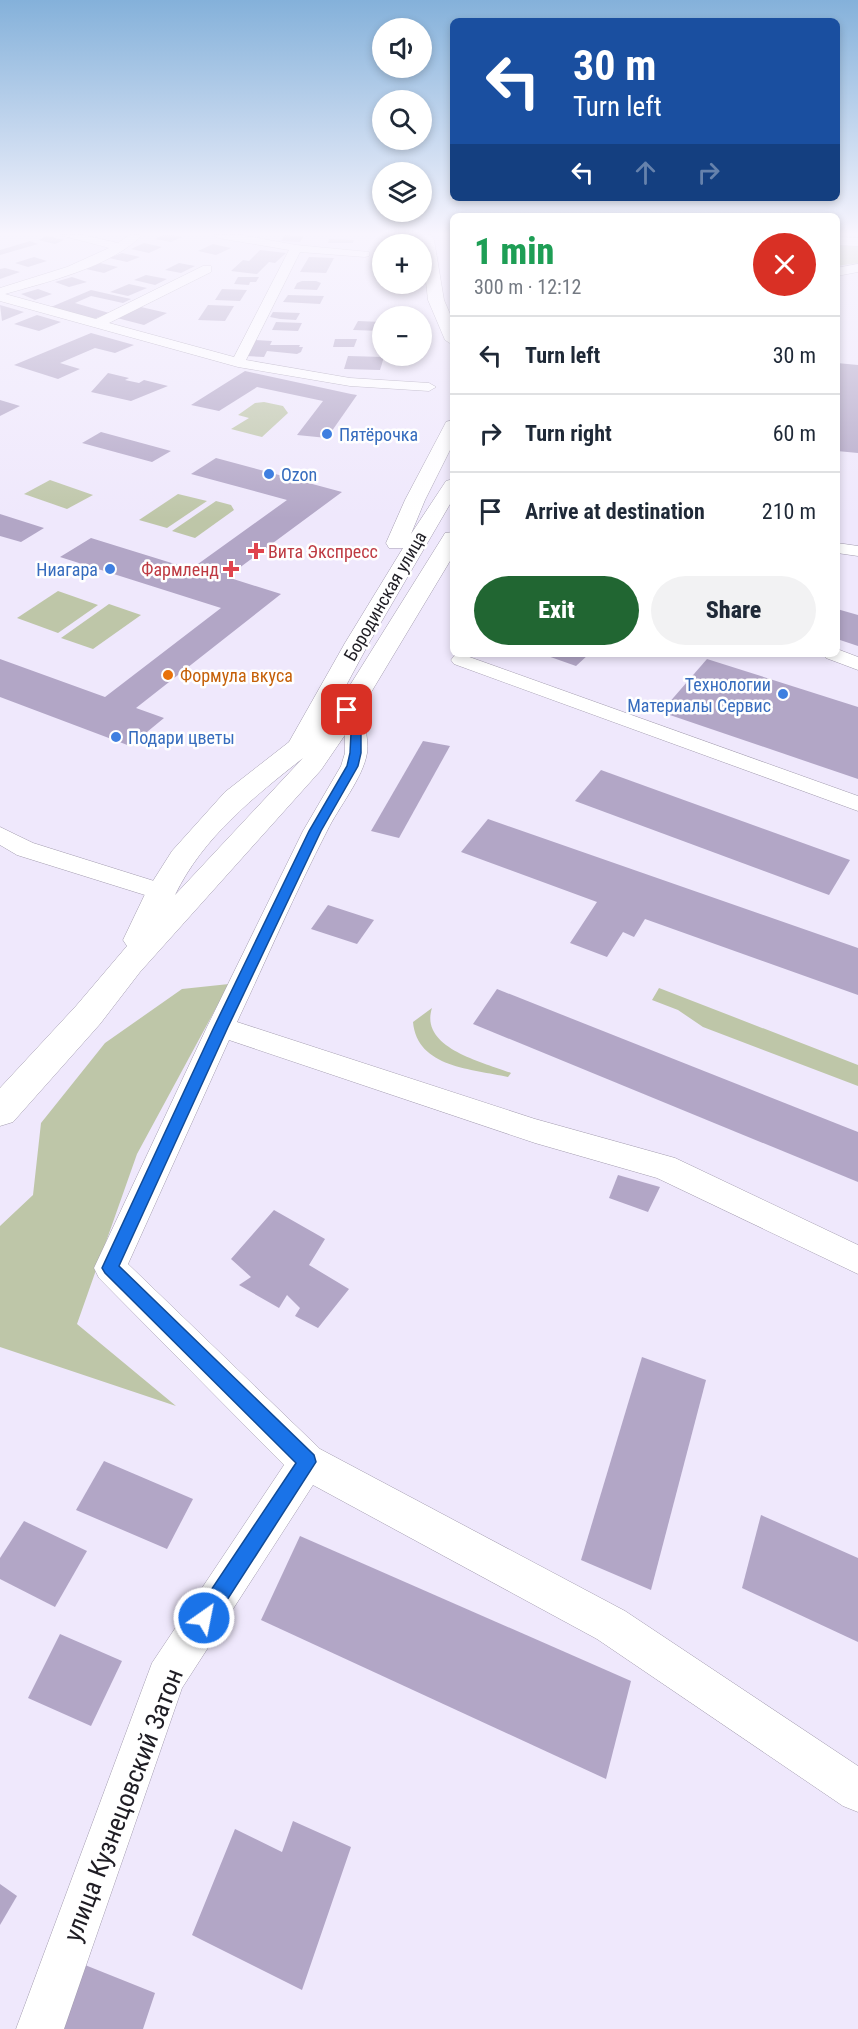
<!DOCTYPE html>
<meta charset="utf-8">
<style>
:root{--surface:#fff;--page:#f2f2f3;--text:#1f2937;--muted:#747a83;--line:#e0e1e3;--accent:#216632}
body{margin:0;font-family:"Roboto Condensed",sans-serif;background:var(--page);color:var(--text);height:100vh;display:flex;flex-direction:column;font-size:22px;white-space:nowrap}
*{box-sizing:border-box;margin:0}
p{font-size:20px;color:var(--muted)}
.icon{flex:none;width:33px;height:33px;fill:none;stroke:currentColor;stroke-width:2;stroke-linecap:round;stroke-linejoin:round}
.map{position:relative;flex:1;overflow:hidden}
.panel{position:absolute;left:450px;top:213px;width:390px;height:444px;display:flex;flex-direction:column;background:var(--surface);border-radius:9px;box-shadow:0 3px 9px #0003}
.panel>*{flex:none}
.guide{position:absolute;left:450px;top:18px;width:390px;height:183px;border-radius:9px;box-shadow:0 3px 9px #0003;background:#1a4fa0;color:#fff;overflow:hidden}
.tools{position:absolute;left:372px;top:18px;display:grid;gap:12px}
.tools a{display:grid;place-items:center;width:60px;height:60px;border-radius:50%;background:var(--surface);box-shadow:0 3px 9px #0003;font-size:30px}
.pin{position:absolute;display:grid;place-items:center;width:51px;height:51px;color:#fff;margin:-26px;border-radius:12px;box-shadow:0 3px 9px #0006}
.me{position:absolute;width:66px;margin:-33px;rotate:33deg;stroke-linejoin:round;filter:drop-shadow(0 0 4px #0008)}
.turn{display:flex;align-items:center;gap:21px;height:126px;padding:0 24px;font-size:27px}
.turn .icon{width:78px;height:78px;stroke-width:2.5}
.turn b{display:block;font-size:42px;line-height:51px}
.lanes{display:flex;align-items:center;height:57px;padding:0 24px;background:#0003;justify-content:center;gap:30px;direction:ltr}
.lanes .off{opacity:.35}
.round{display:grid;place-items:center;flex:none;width:63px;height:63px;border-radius:32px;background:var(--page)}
.summary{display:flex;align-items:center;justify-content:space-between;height:102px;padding:0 24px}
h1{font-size:36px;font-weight:800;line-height:45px;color:#1e9e55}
.cta{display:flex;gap:12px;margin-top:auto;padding:12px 24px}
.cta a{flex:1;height:69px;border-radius:36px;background:var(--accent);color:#fff;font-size:24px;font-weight:800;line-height:69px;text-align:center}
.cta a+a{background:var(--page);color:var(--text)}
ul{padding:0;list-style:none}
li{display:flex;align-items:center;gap:18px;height:78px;padding:0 24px;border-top:2px solid var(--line)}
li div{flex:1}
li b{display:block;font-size:22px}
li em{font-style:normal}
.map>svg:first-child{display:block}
.green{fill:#bec6a8}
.building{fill:#b2a6c6}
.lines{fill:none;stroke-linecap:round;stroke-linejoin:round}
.street-casing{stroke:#a39caf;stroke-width:1}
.secondary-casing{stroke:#a39caf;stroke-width:1}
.primary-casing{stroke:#a39caf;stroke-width:1}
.street{fill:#fff;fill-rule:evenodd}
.secondary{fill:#fff;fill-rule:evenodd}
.primary{fill:#fff;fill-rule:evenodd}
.route{fill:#1a73e8;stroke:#114b97;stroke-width:1.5}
.shop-dot{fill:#3f7fe0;stroke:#fff;stroke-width:2}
.health-dot{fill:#e0444e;stroke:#fff;stroke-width:2}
.food-dot{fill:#e8710a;stroke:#fff;stroke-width:2}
.labels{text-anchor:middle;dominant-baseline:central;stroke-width:5;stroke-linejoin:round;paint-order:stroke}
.far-shop-label{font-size:18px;fill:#366cbe;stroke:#fff;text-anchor:start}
.far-health-label{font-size:18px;fill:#be3a42;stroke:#fff;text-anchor:start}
.far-street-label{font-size:18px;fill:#1f1d24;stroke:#fff}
.far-food-label{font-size:18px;fill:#c56008;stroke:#fff;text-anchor:start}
.near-street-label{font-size:26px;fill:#1f1d24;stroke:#fff}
</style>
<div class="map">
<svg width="858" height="2029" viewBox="0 0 858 2029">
<rect width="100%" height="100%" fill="#efe8fc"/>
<!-- green -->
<g class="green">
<path d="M837,244L858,246V263L837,266Z"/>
<path d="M264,402L283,406L288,413L262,437L231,429L249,418L238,415L255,403Z"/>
<path d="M50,480L93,495L67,509L24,494Z"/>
<path d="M178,494L207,501L167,528L139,520Z"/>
<path d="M216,501L231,505L234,510L195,538L172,531Z"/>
<path d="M58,591L98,605L58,633L17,618Z"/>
<path d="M109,604L141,615L93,649L61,638Z"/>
<path d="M229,984L137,1154L77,1324L176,1406L0,1347V1226L33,1195L41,1123L105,1043L182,989Z"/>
<path d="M659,988L858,1065V1086L703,1027L678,1010L652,1000Z"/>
<path d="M432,1008C419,1048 483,1062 511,1073L508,1077C473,1069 417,1068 413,1022Z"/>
</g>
<!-- building -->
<g class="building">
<path d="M163,235H173L182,237L171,242L155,239Z"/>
<path d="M285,235L304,236L300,242L281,241Z"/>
<path d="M47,236L64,240L55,244L38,240Z"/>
<path d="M329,239L354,240L353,243H328Z"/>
<path d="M30,241L38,244L0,255V250Z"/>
<path d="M144,243L162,247L149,253L131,249Z"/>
<path d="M213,244L231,248L216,255L198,251Z"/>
<path d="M260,250L286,253L275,263L269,262L257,274L231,271L243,260L249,261Z"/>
<path d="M122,253L140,257L127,262L109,258Z"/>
<path d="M34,257L47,261L28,267L15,263Z"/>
<path d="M309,257L334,258L326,273L300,272Z"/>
<path d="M100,263L118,267L104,273L86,269Z"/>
<path d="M179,263L195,266L181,273L165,270Z"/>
<path d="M5,268L20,272L0,279V269Z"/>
<path d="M146,275L167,279L155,285L134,280Z"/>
<path d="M72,277L87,282L69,287L55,282Z"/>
<path d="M238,277H259L256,282H250L249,285L234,284Z"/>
<path d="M302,281H316L321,283L317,290L294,289L297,283Z"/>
<path d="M129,284L147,288L128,296L110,292Z"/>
<path d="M38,289L52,294L35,300L21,294Z"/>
<path d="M222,289L247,290L240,301L215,300Z"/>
<path d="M91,290L131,299L123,303L91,296L75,303L109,313L94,319L51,307Z"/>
<path d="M288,295L324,296L320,304L283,302Z"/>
<path d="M0,305L14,309L24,312L2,321Z"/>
<path d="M208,305L234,306L225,321L198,320Z"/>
<path d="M141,307L167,313L144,325L117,318Z"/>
<path d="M273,312L300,313L296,320L280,319L270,317Z"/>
<path d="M37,315L61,322L39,331L14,324Z"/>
<path d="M358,321L382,322V328L381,331L353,330Z"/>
<path d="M276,322L302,323L298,331L272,330Z"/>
<path d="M91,333L134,345L115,353L95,348L60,363L80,369L58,379L14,365Z"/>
<path d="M335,339H357L354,347H333Z"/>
<path d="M255,340L272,341L270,345H300L299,347H303L301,352L297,354L267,351L264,357L246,356Z"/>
<path d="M348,356L384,357L380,370L344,369Z"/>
<path d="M837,363L858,365V453L837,451Z"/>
<path d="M245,371L351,394L357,395L327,438L297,435L323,401L257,387L219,411L191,405Z"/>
<path d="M108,373L129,378L125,380L139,383L144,380L168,386L131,401L91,392Z"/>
<path d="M0,400L20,406L0,416Z"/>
<path d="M101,432L171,451L152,462L82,443Z"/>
<path d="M216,458L342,492L227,577L281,594L136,708L164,718L130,746L0,697V659L105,697L221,608L60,557L91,538L191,569L287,500L191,474Z"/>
<path d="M0,514L44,528L21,542L0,536Z"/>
<path d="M837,609L858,615V646L837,639Z"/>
<path d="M542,654H589L576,666Z"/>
<path d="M707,659L858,707V779L661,712Z"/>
<path d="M423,741L450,746L399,838L371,831Z"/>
<path d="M601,770L850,860L829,895L575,801Z"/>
<path d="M488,819L858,948V995L645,919L634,937L623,932L607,957L570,943L597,902L461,852Z"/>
<path d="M328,905L374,920L357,944L311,929Z"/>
<path d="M497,989L858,1132V1182L473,1024Z"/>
<path d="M618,1175L660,1187L648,1212L609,1198Z"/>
<path d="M274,1210L325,1239L309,1265L349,1289L318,1328L295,1316L300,1308L287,1295L279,1308L239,1285L251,1277L231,1259Z"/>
<path d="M642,1357L706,1380L651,1590L581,1560Z"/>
<path d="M104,1461L193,1499L167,1549L76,1510Z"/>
<path d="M761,1515L858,1558V1642L742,1588Z"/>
<path d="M24,1521L87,1551L55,1607L0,1579V1558Z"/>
<path d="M300,1536L631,1681L606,1779L261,1620Z"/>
<path d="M60,1634L122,1661L91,1726L28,1698Z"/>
<path d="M293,1821L351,1847L302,1990L192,1935L235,1829L282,1852Z"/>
<path d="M0,1884L17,1896L0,1925Z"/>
<path d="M85,1965L155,1993L143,2029H61Z"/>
</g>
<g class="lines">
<!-- street casing -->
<g class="street-casing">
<g id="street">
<path d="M60,235H83L118,243L129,235H142C111,267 47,282 5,294L96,319L203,266H211V272L109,323L234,357L289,250L218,238L213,235H241L296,245L369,252V256L365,257L300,252L246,360L350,378L429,383L436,387L429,391L350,386L238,367L0,301V288L67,267L109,248Z"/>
<path d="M837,543L858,546V556L837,553Z"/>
<path d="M837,649L858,657V670L826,658L823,654H837Z"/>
<path d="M461,654L858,796V811L454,664L451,660L454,656Z"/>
<path d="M347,704L354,706C364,719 369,737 367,753C363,778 338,808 327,831C295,893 267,958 237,1022L535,1119L675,1158L858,1245V1274L657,1178L535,1143L229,1040L128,1264L320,1449L625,1611L858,1766V1812L843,1806L597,1639L313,1485L182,1688L64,2029H16L152,1663L284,1465L99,1278L94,1268L207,1027L303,831L341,766L345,753V733L337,710L340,706Z"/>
<path d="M0,827L33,843L170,886L173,892L170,898L161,900L17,855L0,845Z"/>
</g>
</g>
<!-- secondary casing -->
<g class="secondary-casing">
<g id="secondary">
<path d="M417,235H431L434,240L444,300L453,321V345L445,340L428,300L422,244Z"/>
<path d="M858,264V272L837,276V268Z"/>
<path d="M453,420V444L425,500L411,534L446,481L453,479V499L369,643L322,730L442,538L445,533L453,532V556L349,729L321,770L140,972L100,1024L13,1122L0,1126V1088L76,1006L127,946L123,940L146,892L172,851L225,792L289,742L345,643L403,548H389L386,543L405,500L444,426L446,422ZM303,758L175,895C203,837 254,797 303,758Z"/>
</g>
</g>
<!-- primary casing -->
<g class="primary-casing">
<path id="primary" d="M837,237L858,238V246L837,245Z"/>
</g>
<!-- street -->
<use href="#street" class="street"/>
<!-- secondary -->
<use href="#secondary" class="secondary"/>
<!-- primary -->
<use href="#primary" class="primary"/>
</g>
<!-- sky -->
<linearGradient id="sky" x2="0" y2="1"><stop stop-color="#84b1da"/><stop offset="0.45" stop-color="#f8f5fe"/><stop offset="1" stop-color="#f8f5fe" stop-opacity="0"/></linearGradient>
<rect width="858" height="519" fill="url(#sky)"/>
<!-- route -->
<path class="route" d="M347,707L353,710L361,733V753L358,766L321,831L228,1027L119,1266L314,1455L316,1462L211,1625L204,1628L197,1625L195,1618L197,1611L296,1463L105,1273L102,1268L214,1027L309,831L347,766L350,753L351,733L342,710Z"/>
<!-- markers -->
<g class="shop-dot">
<circle cx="327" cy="434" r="6"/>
<circle cx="269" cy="474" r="6"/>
<circle cx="110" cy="569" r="6"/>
<circle cx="783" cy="694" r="6"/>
<circle cx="116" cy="737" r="6"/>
</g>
<g class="health-dot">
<path d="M253 542h6v6h6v6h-6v6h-6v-6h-6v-6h6z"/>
<path d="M228 560h6v6h6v6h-6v6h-6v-6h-6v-6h6z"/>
</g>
<circle class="food-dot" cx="168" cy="675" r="6"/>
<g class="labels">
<!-- far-shop labels -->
<g class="far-shop-label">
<text x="339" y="434">Пятёрочка</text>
<text x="281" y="474">Ozon</text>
<text x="98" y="569" text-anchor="end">Ниагара</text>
<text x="771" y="684" text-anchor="end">Технологии<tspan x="771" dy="21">Материалы Сервис</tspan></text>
<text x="128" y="737">Подари цветы</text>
</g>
<!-- far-health labels -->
<g class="far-health-label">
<text x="268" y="551">Вита Экспресс</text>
<text x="219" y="569" text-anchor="end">Фармленд</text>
</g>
<!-- far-street labels -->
<g class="far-street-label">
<text transform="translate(385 596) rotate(-60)">Бородинская улица</text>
</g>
<!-- far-food labels -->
<g class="far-food-label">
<text x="180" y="675">Формула вкуса</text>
</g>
<!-- near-street labels -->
<g class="near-street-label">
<text transform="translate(123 1805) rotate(-69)">улица Кузнецовский Затон</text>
</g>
</g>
</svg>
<div class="tools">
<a><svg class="icon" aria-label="sound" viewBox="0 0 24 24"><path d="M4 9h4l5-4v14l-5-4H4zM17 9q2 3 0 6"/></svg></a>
<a><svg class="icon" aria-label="search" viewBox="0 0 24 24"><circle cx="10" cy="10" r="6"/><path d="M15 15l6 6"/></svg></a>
<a><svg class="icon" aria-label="layers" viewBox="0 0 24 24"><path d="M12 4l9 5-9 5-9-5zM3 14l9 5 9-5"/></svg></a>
<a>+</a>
<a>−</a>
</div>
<div class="pin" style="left:347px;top:710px;background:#d93025"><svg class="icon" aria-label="arrive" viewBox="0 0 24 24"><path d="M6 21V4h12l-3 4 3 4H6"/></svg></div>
<svg class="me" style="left:204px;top:1618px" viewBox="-20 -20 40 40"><circle r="17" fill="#1a73e8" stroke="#fff" stroke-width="3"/><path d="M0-11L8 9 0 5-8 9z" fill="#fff"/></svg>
<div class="guide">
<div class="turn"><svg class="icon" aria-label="left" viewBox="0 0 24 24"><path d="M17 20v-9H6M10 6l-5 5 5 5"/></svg><div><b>30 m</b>Turn left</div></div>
<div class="lanes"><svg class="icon" aria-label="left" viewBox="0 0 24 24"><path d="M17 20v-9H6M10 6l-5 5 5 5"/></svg><svg class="icon off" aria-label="ahead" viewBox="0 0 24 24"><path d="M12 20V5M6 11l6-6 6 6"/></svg><svg class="icon off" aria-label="right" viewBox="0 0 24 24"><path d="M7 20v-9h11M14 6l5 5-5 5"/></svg></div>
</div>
<section class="panel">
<div class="summary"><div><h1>1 min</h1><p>300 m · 12:12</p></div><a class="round" style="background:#d93025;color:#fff"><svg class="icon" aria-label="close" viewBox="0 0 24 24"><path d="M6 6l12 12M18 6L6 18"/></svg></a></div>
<ul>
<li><svg class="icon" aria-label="left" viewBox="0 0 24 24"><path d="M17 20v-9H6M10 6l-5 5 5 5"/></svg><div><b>Turn left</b></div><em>30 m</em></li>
<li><svg class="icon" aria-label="right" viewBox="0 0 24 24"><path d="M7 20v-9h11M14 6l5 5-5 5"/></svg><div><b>Turn right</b></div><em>60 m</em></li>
<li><svg class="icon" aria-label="arrive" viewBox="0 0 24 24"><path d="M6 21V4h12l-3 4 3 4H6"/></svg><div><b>Arrive at destination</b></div><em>210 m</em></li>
</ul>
<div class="cta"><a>Exit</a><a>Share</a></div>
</section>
</div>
